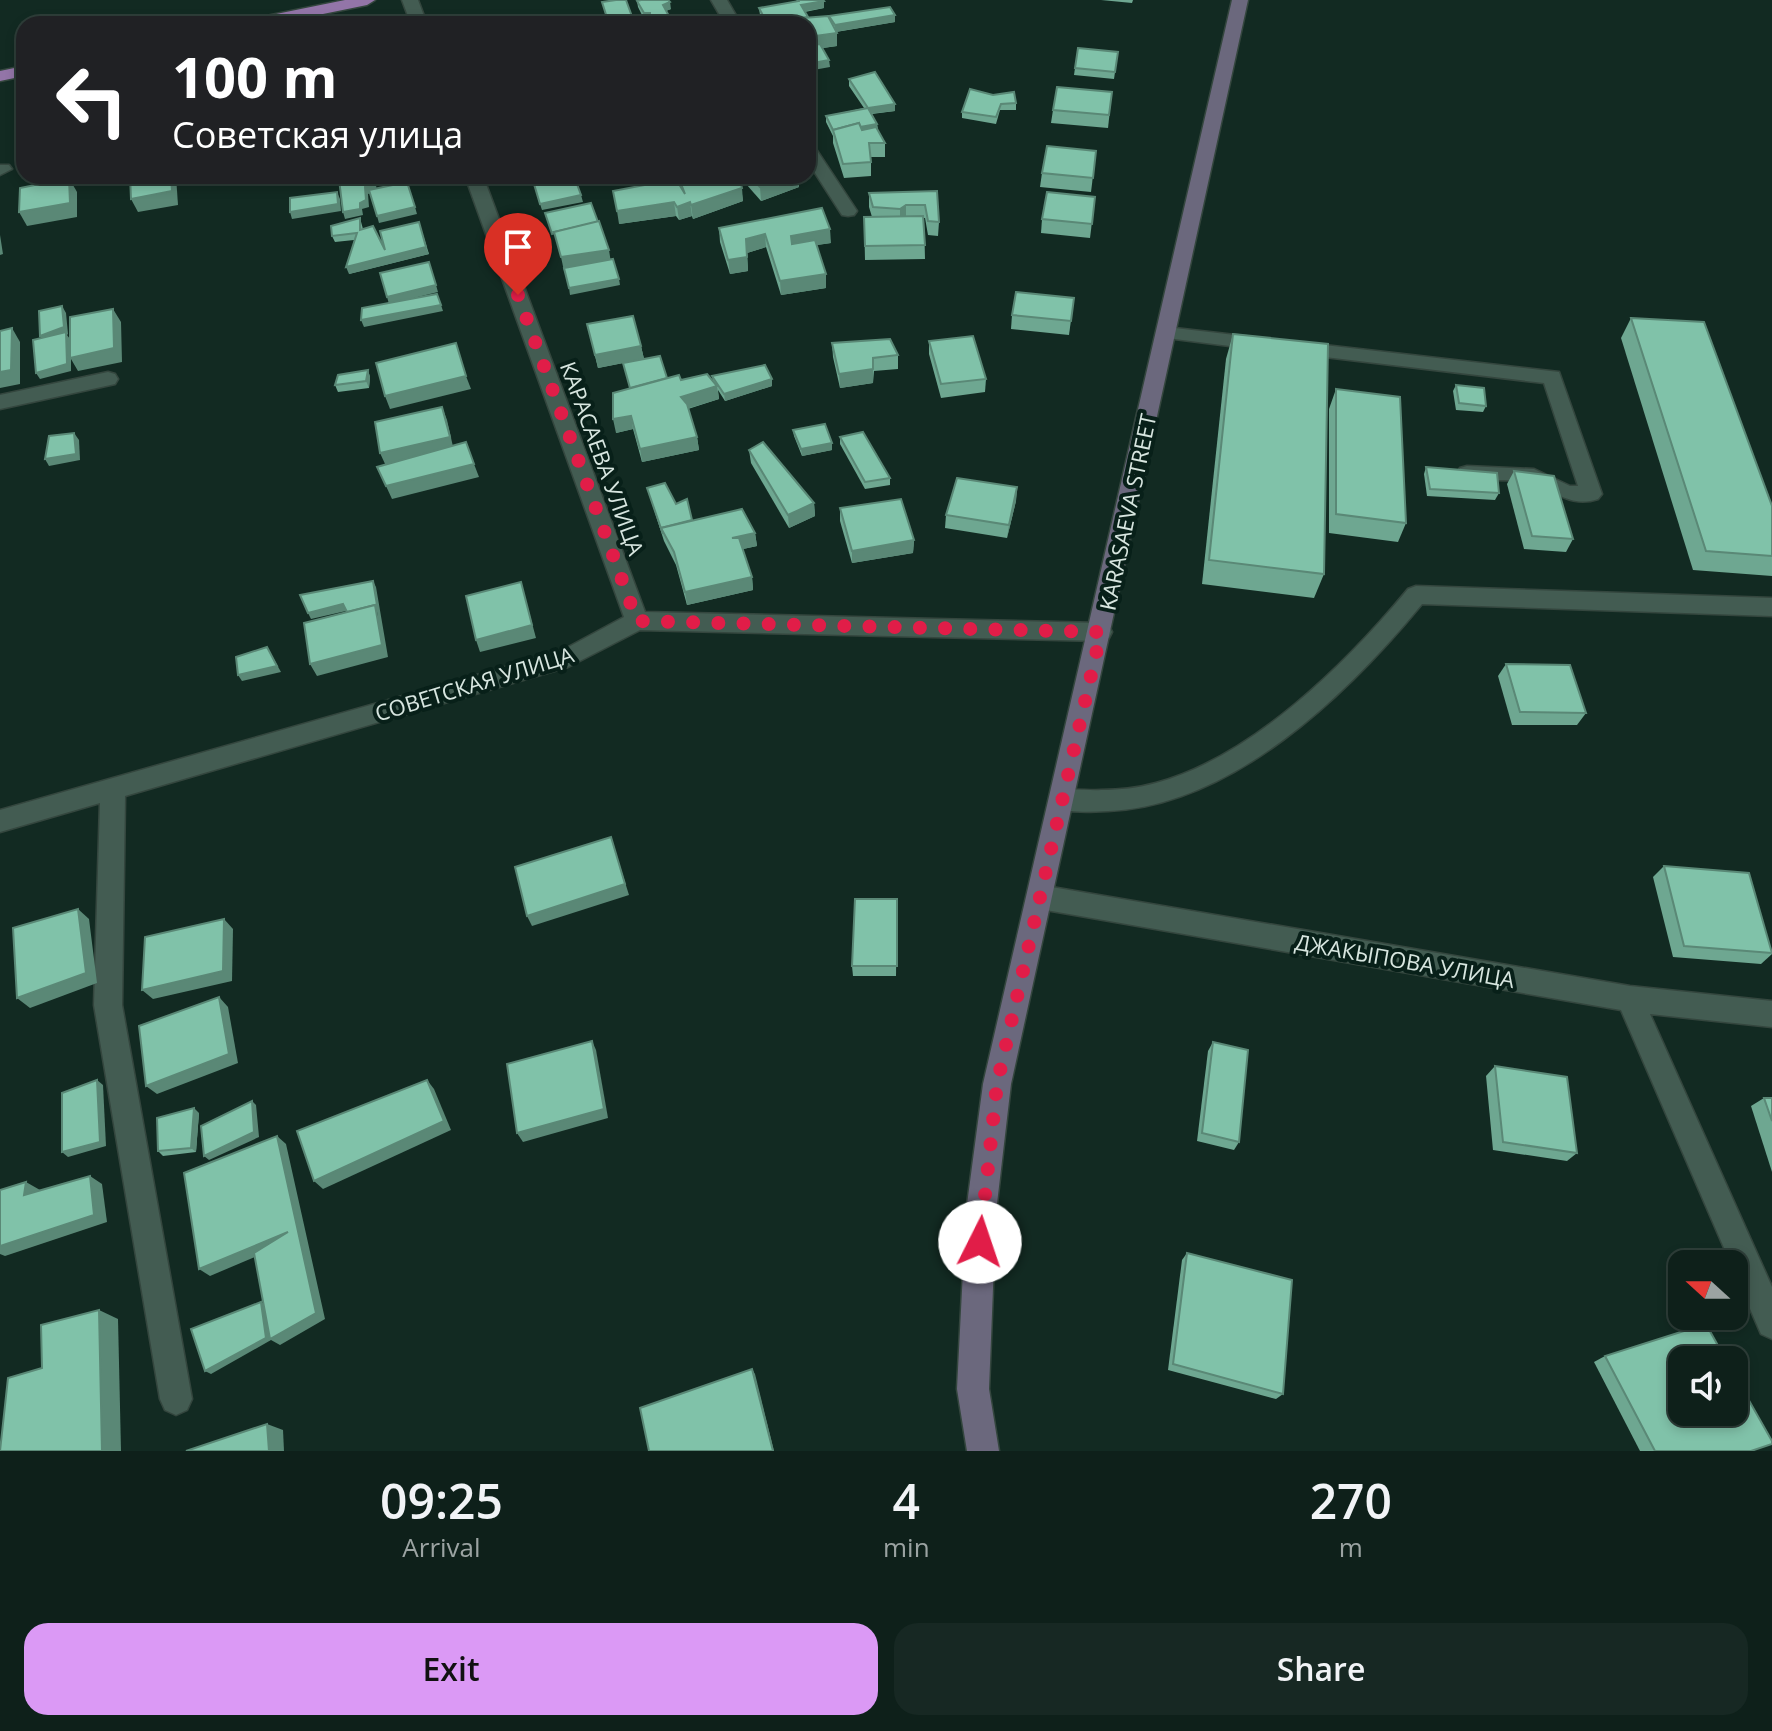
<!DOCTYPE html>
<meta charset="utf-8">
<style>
:root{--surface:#0e201a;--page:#172823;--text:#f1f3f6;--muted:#9ba3a2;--line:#2e3e39;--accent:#db99f5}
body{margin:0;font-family:"Open Sans",sans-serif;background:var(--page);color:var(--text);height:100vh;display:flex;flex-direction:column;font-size:30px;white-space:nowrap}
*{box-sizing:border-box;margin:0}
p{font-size:26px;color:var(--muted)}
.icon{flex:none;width:44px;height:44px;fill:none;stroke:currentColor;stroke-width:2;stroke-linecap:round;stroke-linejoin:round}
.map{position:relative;height:1451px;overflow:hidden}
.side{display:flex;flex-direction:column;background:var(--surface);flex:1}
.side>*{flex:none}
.banner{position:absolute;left:16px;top:16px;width:800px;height:168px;border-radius:24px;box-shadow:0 4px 12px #0003,0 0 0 2px var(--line);background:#202124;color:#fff;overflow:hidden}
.needle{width:52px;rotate:291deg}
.fabs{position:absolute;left:1668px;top:1250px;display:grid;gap:16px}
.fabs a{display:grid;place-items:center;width:80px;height:80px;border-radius:16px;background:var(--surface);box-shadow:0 4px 12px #0003,0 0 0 2px var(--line);font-size:40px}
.pin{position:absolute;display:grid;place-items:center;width:68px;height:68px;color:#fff;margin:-82px -34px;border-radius:50% 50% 50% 0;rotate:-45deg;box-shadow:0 0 8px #0007}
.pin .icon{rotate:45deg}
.me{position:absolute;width:88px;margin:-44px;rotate:4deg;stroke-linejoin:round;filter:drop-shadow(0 0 6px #0008)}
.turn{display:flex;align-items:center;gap:28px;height:168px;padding:0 24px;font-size:36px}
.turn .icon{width:104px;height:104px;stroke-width:2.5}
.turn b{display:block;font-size:56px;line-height:68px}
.eta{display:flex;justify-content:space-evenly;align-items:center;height:136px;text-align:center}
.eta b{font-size:48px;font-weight:600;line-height:56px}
.cta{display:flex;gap:16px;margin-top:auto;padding:16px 24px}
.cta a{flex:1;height:92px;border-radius:24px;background:var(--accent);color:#111;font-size:32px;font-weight:600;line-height:92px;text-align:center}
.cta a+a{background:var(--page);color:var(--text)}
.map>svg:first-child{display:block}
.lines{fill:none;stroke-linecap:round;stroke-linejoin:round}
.lane-casing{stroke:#34463e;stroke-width:3}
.street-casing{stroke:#34463e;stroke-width:3}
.secondary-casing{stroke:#34463e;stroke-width:3}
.primary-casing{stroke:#34463e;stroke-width:3}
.lane{fill:#435c52;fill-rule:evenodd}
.street{fill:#435c52;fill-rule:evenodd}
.secondary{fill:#6b687d;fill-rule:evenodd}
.primary{fill:#9375a8;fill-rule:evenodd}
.wall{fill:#6ea791}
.shaded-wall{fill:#5a8876}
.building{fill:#80c2a9;stroke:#5a8876;stroke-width:2}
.route{stroke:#e11d48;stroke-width:14;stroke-dasharray:0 25.2}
.labels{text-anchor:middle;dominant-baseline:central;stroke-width:8;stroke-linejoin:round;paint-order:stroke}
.street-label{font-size:22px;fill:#d8e6e0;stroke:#082019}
</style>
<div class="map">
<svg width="1772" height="1451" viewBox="0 0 1772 1451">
<rect width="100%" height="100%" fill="#122a22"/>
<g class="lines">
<!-- lane casing -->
<g class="lane-casing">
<g id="lane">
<path d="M1166,327L1261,338L1271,344L1261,350L1159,337L1156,333Z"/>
<path d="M1298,342L1559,372L1602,494L1598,499C1571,508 1556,491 1532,484C1513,478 1487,481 1467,480L1460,478L1457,473L1460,468L1467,466L1534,469L1570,486H1578L1544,383L1291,353L1288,348L1291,343Z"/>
</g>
</g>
<!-- street casing -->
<g class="street-casing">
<g id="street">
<path d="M402,0H418L427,24H411Z"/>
<path d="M711,0H727L741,24H725Z"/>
<path d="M808,144L816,149L857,211L854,215L848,216L842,215L808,162Z"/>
<path d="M0,165H9L12,169L0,175Z"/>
<path d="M465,176H483L645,612L1101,623L1109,626L1112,632L1109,638L1101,641L640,630L568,667L125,796L122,1005L192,1399L187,1410L176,1415L165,1410L160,1399L94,1005L100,803L0,832V810L561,651L624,617Z"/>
<path d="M108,372L115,374L118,379L115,384L0,409V395Z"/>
<path d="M1416,586L1772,598V616L1422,604C1347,695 1232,806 1108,811C1090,812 1070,813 1053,807L1050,800L1053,793C1068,787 1085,791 1101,790C1120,790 1138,788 1156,783C1252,757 1346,664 1408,589Z"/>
<path d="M1040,885L1630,986L1772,1001V1027L1650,1014L1772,1287V1339L1761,1334L1734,1272V1264H1731L1621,1010L1040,909L1031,905L1027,897L1031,889Z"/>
</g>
</g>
<!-- secondary casing -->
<g class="secondary-casing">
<path id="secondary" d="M1232,0H1248L1011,1084L996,1212L989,1389L999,1451H967L957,1389L966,1212L983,1084Z"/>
</g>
<!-- primary casing -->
<g class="primary-casing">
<g id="primary">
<path d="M345,0H375L367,5L274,24H244L252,19Z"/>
<path d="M24,66V76L0,81V71Z"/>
</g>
</g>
<!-- lane -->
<use href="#lane" class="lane"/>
<!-- street -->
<use href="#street" class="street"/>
<!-- secondary -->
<use href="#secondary" class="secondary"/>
<!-- primary -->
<use href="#primary" class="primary"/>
</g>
<!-- wall -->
<g class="wall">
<path d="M796,0H823L824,8L805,12L808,17L895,22L836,32L837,46L823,48L830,67L808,24H764L760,15L759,8L797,1Z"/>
<path d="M1101,0H1133L1132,3Z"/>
<path d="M637,1L671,9L666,11L671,24H608L602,2L634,22L644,19L638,7Z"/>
<path d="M1078,48L1118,52L1114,79L1074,75Z"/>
<path d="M849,79L895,104V111L872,114L877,124L878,130L885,143V157H871V176L844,178L833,143V136L826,122V116L864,108L849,86Z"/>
<path d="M970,89L1016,103V110H1000L996,124L962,118V112Z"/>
<path d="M1112,92L1108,128L1051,123L1053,110Z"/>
<path d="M1096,151L1091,192L1040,187L1042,173Z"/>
<path d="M675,176H739L743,201L693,219L692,216L679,220L676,216L619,224L676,179Z"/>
<path d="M739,176H799V187L761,201Z"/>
<path d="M937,191L939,222L938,236L928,235L925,218H924L925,259L865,260L864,217H872L869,207V193Z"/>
<path d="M1095,197L1090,238L1041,233L1042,219Z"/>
<path d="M360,218L363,229L385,250L419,222L429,254L349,274L354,240L335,242L332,236Z"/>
<path d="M719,228L831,243L816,245L826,274V288L781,295L766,247L747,253L748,271L730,274L720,242Z"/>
<path d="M1074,298L1069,335L1011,329L1012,315Z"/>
<path d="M1631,318L1772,506V576L1693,570L1621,338Z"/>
<path d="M587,324L641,346L644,359L667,378L713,381L712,376L772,379V386L725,401L718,390L719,399L688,409L697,437L699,450L642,462L633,429L616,433L630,388L623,363L598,368Z"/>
<path d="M1233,334L1324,574L1314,598L1202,584L1226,359Z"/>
<path d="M929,341L986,379L985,392L941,398L929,354Z"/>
<path d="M832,343L898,355V369L874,371L873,383L840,388L833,357Z"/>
<path d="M368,370L370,377L369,388L338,392L335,385Z"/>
<path d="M1456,385L1486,406L1483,412L1456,410L1453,391Z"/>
<path d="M1336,389L1406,523L1398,542L1329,533V409Z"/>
<path d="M793,430L832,450L802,456L794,436Z"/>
<path d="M840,437L890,478V485L865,489L840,444Z"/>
<path d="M749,450L814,503L815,516L789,528L751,463Z"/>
<path d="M1426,467L1499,493L1495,500L1427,496L1424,474Z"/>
<path d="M1514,471L1573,539L1566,552L1524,549L1507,484Z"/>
<path d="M1017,487L1016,501L1007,538L945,528L946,515Z"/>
<path d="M647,488L676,504L692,520L755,533L757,546L743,549L752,577L753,590L687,605L676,565L664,541Z"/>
<path d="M840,508L914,540L913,553L852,563L840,521Z"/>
<path d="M1506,664L1586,713L1577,725H1512L1498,676Z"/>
<path d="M1664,866L1772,951V954L1761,964L1673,957L1653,877Z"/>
<path d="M897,899L896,976H853L852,966Z"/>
<path d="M1213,1042L1239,1142L1234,1150L1197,1141L1208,1051Z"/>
<path d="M1495,1066L1577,1153L1567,1161L1493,1150L1486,1076Z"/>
<path d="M1764,1098H1772V1172L1751,1106Z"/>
<path d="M199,1113L196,1152L163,1156L158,1151Z"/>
<path d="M1187,1253L1283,1394L1276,1399L1168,1370L1182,1260Z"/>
<path d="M1605,1356L1751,1451H1640L1594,1362Z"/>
</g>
<!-- shaded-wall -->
<g class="shaded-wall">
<path d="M824,1V8L801,12V5Z"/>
<path d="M670,2L671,9L663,12V5Z"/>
<path d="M895,15V22L835,32V25Z"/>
<path d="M670,18L671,24H656V23Z"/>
<path d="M837,33V46L808,50V37Z"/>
<path d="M829,60L830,67L808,71V64Z"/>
<path d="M895,104V111L868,114V108Z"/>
<path d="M877,124L878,131L834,132Z"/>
<path d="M171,176H176L178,205L138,212L131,199Z"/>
<path d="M340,176H352L353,181L337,184L334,177Z"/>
<path d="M359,176H383L361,180L362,189Z"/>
<path d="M791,176H799V187L761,201L760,187Z"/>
<path d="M69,178L77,192V217L27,226L19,212Z"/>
<path d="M375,179L377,191L368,194L369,207L362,209L363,215L345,219L343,212L360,203L365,187Z"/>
<path d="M742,188L743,201L693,219L691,205Z"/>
<path d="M337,192L340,199L341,211L292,219L290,212Z"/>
<path d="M581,195L583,202L542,210L540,204Z"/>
<path d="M674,202L676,216L619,224L617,211Z"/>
<path d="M690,202L692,216L679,220L677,207Z"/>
<path d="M906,205V219L900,223V209Z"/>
<path d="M415,207L417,214L379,223L377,216Z"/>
<path d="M830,229L831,243L792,249L791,236Z"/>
<path d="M765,234L766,247L747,253L748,271L730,274L728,260L746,239Z"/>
<path d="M0,235L3,254L0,255Z"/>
<path d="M426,247L429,254L349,274L346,267Z"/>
<path d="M609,250L611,263L564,271L561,257Z"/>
<path d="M826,274V288L781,295L780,281Z"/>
<path d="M619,279L620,285L570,295L569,288Z"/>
<path d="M436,285L438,292L389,304L387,297Z"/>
<path d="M441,305L443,311L364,327L361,320Z"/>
<path d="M62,306L66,313L68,334L67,335L70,339L113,309L121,322L122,362L78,371L71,359V371L40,379L36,373L44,343L40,336Z"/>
<path d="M12,328L20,342V384L0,388V372Z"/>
<path d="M641,346L644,359L598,368L595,355Z"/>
<path d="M873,358V383L840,388L839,374Z"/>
<path d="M368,370L370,377L369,388L366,381Z"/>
<path d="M466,376L471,389L390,409L385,396Z"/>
<path d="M772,379V386L725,401L724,394Z"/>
<path d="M717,386L719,399L683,410L681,397Z"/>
<path d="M442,407L447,420L454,451L386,466L380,453Z"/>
<path d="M631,416L633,429L616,433L613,419Z"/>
<path d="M74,433L79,440L80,460L49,466L45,459Z"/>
<path d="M697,437L699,450L642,462L640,449Z"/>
<path d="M832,443V450L802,456L801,449Z"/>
<path d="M474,464L479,477L392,499L386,486Z"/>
<path d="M1017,487L1016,501L1007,538L1009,525Z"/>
<path d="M814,503L815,516L789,528L788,515Z"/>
<path d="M755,533L757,546L734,551L732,538Z"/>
<path d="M914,540L913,553L852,563V551Z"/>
<path d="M752,577L753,590L687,605L685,592Z"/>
<path d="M373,581L376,587L388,657L317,676L310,664L378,619Z"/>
<path d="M521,582L536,638L480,652L476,640Z"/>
<path d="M343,604L346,611L311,619L308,613Z"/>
<path d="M267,647L281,672L242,681L238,675Z"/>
<path d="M611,837L629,895L532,926L527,916Z"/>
<path d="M78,909L89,919L97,983L30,1008L17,998Z"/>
<path d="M224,919L233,929L232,981L153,999L142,990Z"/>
<path d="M219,997L228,1007L238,1063L157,1094L146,1086Z"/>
<path d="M592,1041L596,1050L608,1118L523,1142L517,1133Z"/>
<path d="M97,1080L103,1085L106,1146L68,1157L62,1152Z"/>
<path d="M427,1080L434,1089L451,1130L323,1189L314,1181Z"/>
<path d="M252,1101L256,1105L259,1137L209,1160L204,1156Z"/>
<path d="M194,1108L199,1113L196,1152L191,1148Z"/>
<path d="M277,1136L286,1144L325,1319L280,1345L271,1340L211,1374L205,1371L261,1302L266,1305L316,1313Z"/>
<path d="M90,1176L102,1184L107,1222L5,1256L0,1254V1246Z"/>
<path d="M26,1182L40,1190L38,1203L24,1195Z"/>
<path d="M288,1232L297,1239L210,1276L199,1269Z"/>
<path d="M99,1310L118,1319L121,1451H102Z"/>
<path d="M752,1369L755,1374L774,1451H773Z"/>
<path d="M267,1424L283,1430L284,1451H269Z"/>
</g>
<!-- building -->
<g class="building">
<path d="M616,0H626L634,22L609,24L602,2Z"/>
<path d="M641,0H668L670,2L663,5L670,18L656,23L657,24H634V22L650,18V13H644L637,1Z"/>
<path d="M799,0H823L824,1L801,5L808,17L766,21L767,23L759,8L799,1Z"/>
<path d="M890,7L895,15L835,25L829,16Z"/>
<path d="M493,16L495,21L527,16L530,24H469L467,19Z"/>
<path d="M828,16L837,33L808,37V24H767L766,21Z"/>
<path d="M820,44L829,60L808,64V46Z"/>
<path d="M1078,48L1118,52L1115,72L1075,68Z"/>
<path d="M875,72L895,104L868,108L877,124L860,127L859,123L833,130L826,116L868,108L849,79Z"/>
<path d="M1057,87L1112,92L1109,115L1053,110Z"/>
<path d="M970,89L993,95L1014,92L1016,103L1001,104L996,117L962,112Z"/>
<path d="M859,123L862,130L876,127L885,143H869L871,162L843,164L833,130Z"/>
<path d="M1047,146L1096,151L1093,178L1042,173Z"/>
<path d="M130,176H171L172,191L131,199Z"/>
<path d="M347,176H359V182L375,179V184L365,187L366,200L360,203V209L343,212L339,179Z"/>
<path d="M574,176L581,195L540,204L534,184Z"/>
<path d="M678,176H739L742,188L691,205L690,202L677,207L674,202L617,211L613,191L676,179L685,194Z"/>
<path d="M750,176H791L760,187Z"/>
<path d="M69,178L70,203L19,212L20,188Z"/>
<path d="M407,182L415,207L377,216L369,190Z"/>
<path d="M937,191L939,222L928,221L925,205H906L900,209L873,207L869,193Z"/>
<path d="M337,192L338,204L290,212V198Z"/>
<path d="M1047,192L1095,197L1092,224L1042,219Z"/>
<path d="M591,203L598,222L554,232L555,233L552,234L545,213Z"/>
<path d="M822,208L830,229L791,236L792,244L815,240L826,274L780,281L765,234L746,239L747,257L728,260L719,228Z"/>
<path d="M923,216L925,245L865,246L864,217Z"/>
<path d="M360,218V230L373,226L385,250L380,231L419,222L426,247L346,267L357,233L332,236L331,226Z"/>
<path d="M599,221L609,250L561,257L554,232Z"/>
<path d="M613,259L619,279L569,288L564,268Z"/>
<path d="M429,262L436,285L387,297L380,273Z"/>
<path d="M1016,292L1074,298L1071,321L1012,315Z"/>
<path d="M437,294L441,305L361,320L362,308Z"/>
<path d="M62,306L64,327L40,336L39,311Z"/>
<path d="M113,309L114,348L70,358V317Z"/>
<path d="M633,316L641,346L595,355L587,324Z"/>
<path d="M1631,318L1704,322L1772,506V556L1706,551Z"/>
<path d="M12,328L11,370L0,372V331Z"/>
<path d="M66,332L67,364L36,373L33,340Z"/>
<path d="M1233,334L1328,344L1324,574L1209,560Z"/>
<path d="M973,336L986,379L941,384L929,341Z"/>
<path d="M890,339L898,355L873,358V369L839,374L832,343Z"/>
<path d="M456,343L466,376L385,396L376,363Z"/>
<path d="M660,356L667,378L630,388L623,363Z"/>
<path d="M765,365L772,379L724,394L712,376Z"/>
<path d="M368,370L366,381L335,385L338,375Z"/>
<path d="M707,374L717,386L681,397L687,404L697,437L640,449L631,416L613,419V393L679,375L681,380Z"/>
<path d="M1456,385L1484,388L1486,406L1459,403Z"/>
<path d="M1336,389L1400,397L1406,523L1336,514Z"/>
<path d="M442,407L450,437L380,453L375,422Z"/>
<path d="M825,424L832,443L801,449L793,430Z"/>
<path d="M863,432L890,478L865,482L840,437Z"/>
<path d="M74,433L76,454L45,459L49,436Z"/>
<path d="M466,442L474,464L386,486L377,467Z"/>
<path d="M763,442L814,503L788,515L749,450Z"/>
<path d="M1426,467L1497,473L1499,493L1430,489Z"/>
<path d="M1514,471L1554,476L1573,539L1532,536Z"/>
<path d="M957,478L1017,487L1009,525L946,515Z"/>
<path d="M665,483L676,504L687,499L692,520L661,528L663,534L647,488Z"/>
<path d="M901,499L914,540L852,551L840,508Z"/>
<path d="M742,509L755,533L732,538H739L752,577L685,592L674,552L661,528Z"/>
<path d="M373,581L378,611L375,605L347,612L343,604L308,613L300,595Z"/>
<path d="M521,582L532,625L476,640L466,596Z"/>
<path d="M375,605L382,645L310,664L304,623Z"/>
<path d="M267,647L277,666L238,675L236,657Z"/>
<path d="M1506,664L1570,665L1586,713L1520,712Z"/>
<path d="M611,837L625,884L527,916L515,867Z"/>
<path d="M1664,866L1749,873L1772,953L1684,946Z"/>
<path d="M855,899H897V966H852Z"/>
<path d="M78,909L86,973L17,998L13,928Z"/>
<path d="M224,919L223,971L142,990L145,937Z"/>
<path d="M219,997L229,1054L146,1086L139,1026Z"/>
<path d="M592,1041L604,1109L517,1133L507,1064Z"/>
<path d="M1213,1042L1248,1050L1239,1142L1202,1133Z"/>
<path d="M1495,1066L1567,1077L1577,1153L1503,1142Z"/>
<path d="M97,1080L100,1142L62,1152V1093Z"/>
<path d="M427,1080L444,1121L314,1181L297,1131Z"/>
<path d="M1764,1098H1772V1121Z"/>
<path d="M252,1101L254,1132L204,1156L201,1126Z"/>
<path d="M194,1108L191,1148L158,1151L157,1118Z"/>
<path d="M277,1136L316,1313L270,1339L254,1253L288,1232L199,1269L184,1173Z"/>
<path d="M90,1176L94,1215L0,1246V1190L26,1182L24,1195Z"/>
<path d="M1187,1253L1292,1280L1283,1394L1173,1364Z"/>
<path d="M261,1302L266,1338L205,1371L191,1329Z"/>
<path d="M99,1310L102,1451H0L8,1378L42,1368L41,1325Z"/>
<path d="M1706,1324L1726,1360H1682V1412H1734V1374L1772,1441V1444L1751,1451H1655L1605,1356Z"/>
<path d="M752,1369L773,1451H649L640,1408Z"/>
<path d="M267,1424L269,1451H186Z"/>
</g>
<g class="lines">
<!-- route -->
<path class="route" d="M518,295L637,621L1101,632L997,1084L980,1242"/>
</g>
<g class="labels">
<!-- street labels -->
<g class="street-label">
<text transform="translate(603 458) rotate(70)">КАРАСАЕВА УЛИЦА</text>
<text transform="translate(1127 512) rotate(-78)">KARASAEVA STREET</text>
<text transform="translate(474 683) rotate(-17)">СОВЕТСКАЯ УЛИЦА</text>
<text transform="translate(1405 960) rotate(10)">ДЖАКЫПОВА УЛИЦА</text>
</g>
</g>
</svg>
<div class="fabs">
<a><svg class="needle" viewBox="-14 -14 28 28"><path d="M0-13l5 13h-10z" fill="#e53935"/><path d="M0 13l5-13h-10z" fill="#9ba3a2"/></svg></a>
<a><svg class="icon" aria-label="sound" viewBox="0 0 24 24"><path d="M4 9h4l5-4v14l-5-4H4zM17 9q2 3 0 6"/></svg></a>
</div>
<div class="pin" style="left:518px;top:295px;background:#d93025"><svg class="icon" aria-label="arrive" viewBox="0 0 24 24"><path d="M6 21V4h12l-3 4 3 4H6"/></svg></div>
<svg class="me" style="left:980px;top:1242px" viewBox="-20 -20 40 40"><circle r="19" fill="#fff"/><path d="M0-13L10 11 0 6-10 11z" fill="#e11d48"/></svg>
<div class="banner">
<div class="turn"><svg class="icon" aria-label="left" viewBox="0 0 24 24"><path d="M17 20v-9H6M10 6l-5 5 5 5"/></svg><div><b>100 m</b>Советская улица</div></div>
</div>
</div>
<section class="side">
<div class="eta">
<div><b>09:25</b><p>Arrival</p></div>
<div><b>4</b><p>min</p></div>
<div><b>270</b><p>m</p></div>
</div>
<div class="cta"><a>Exit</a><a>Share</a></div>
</section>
